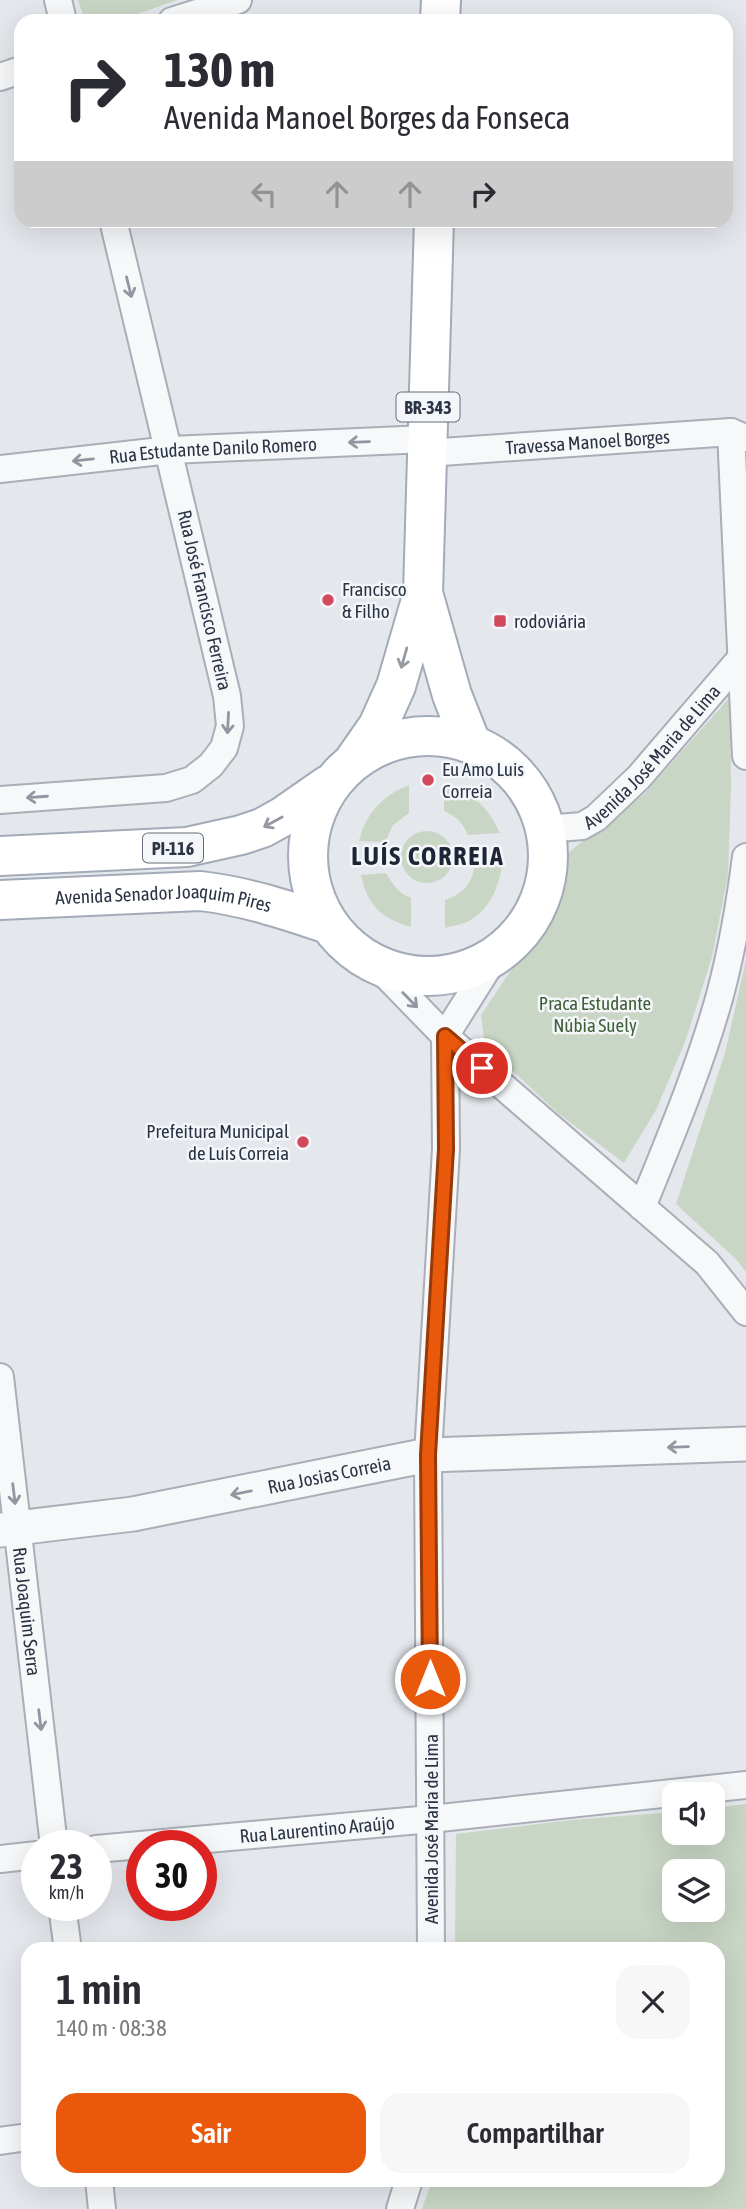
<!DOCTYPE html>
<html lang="pt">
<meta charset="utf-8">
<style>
:root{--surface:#fff;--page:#f7f7f7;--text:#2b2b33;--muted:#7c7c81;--accent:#ea580c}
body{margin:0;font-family:"Asap Condensed",sans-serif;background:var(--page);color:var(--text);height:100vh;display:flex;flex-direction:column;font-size:26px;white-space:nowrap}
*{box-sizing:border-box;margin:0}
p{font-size:23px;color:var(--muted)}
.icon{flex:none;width:38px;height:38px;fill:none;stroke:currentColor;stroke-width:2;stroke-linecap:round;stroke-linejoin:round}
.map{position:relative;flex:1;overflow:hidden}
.sheet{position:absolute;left:21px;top:1942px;width:704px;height:245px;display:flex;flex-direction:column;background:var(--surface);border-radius:21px;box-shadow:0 7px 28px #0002}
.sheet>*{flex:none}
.banner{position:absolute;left:14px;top:14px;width:719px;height:214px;border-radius:21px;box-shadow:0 7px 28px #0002;background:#fff;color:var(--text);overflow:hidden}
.tools{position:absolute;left:662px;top:1782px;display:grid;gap:14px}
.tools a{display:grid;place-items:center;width:63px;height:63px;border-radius:14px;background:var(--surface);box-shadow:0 7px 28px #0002;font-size:35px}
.speed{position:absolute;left:21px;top:1830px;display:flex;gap:14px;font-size:35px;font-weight:700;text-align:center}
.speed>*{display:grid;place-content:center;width:91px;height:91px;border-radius:50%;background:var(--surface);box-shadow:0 7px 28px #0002;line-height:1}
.speed small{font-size:18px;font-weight:400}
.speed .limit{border:10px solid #d22;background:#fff;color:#111}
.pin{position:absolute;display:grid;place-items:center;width:60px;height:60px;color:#fff;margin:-30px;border:4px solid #fff;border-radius:50%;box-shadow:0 2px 7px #0007}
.me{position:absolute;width:77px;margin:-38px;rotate:0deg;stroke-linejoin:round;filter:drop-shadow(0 0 5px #0008)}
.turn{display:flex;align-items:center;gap:24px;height:147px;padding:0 35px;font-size:32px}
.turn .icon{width:91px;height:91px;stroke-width:2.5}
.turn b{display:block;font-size:49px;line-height:60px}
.lanes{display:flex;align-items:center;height:66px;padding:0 35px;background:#0003;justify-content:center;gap:35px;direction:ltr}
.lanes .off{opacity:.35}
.round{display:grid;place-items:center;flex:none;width:74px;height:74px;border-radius:21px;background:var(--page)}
.head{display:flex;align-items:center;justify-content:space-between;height:119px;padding:0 35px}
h1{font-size:42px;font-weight:600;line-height:52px}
.button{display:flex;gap:14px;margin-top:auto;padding:14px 35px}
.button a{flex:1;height:80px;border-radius:21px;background:var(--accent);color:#fff;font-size:28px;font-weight:600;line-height:80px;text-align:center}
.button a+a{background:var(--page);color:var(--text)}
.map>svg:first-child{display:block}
.green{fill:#c9d6c5;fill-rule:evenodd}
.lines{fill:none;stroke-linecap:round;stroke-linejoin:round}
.minor-casing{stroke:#a9aeb7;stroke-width:30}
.tertiary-casing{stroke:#a9aeb7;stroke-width:37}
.primary-casing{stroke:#a3abb8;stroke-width:42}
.minor{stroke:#f7f8fa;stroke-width:26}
.tertiary{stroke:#f7f8fa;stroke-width:33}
.primary{stroke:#fff;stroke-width:38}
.oneway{stroke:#9196a0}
.oneway2{stroke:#959aa2}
.route-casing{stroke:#983908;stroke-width:18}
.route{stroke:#ea580c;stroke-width:12}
.poi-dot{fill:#d1495b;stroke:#f4f6f9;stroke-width:2.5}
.labels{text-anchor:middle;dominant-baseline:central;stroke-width:5;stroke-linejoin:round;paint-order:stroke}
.shield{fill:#f4f6f9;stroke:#676e7b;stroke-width:2}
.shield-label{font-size:18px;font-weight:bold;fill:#2b3445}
.street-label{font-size:19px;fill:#2b3445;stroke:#f4f6f9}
.poi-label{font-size:19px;fill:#2b3445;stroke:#f4f6f9;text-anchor:start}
.park-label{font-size:19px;fill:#3f6138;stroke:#f4f6f9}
.district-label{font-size:26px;font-weight:bold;letter-spacing:2px;fill:#1d2536;stroke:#f4f6f9}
</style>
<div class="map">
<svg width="746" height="2209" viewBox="0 0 746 2209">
<rect width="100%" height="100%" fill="#e4e7ec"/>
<!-- green -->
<g class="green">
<path d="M78,0H177L118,21H85Z"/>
<path d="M730,697L731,786L728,875L712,957L685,1042L656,1110L624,1163L559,1114L485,1045L481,1015L509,973L559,908L565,855L644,794Z"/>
<path d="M409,785V813L393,825L385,842L359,841C366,813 382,796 409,785Z"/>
<path d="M444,786C474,794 487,805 500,833L468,835C462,822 457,817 444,811Z"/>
<circle cx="427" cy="857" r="26"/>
<path d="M502,866C498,889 489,911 467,922C460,925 451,926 445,928V900C460,895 472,885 474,868Z"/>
<path d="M386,873C393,885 398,893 411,898V927C381,918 368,906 361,875Z"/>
<path d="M746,960V1272L737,1260L676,1204L725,1053Z"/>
<path d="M746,1804V2209H422L432,2181L718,2180V1950L455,1949L456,1834L571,1820L674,1812V1832H712V1808ZM674,1871H712V1909H674Z"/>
</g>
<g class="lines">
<!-- minor casing -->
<g class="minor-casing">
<g id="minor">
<path d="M58,0L63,21"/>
<path d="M172,21L238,0"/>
<path d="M0,77L21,70"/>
<path d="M731,432L746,756"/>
<path id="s1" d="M427,453L731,432L745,438"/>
<path id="s2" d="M0,469L170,450L427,439"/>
<path d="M0,800L166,788L192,780L211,765L224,748L230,726L227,696L113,220"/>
<path id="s3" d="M546,829L582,826L596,818L639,777L742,657"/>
<path d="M375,964L445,1036L707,1263L746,1312"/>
<path d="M445,1036L494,958"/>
<path d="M642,1207C670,1138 700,1067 720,995C732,950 740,904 746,857"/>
<path id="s4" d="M0,1377L54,1846"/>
<path id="s5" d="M96,1849L431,1819L746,1785"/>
<path d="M0,1859L37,1855"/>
<path d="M62,1906L68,1950"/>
<path d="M431,1950L428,1455L446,1149L445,1036"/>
<path d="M0,2141L28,2137"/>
<path d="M99,2180L102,2209"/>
<path d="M400,2209L409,2180"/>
</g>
</g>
<!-- tertiary casing -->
<g class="tertiary-casing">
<g id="tertiary">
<path id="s6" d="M0,1530L133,1514L428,1455L746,1444"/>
</g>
</g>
<!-- primary casing -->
<g class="primary-casing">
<g id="primary">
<path d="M440,21L441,0"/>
<path d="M423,593L452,695L471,743"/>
<circle cx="428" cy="856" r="120"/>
<path d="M355,759L378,726L396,686L423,593L434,220"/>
<path d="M0,856L187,847L241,835L262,828L282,817L328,785"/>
<path id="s7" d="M0,900L200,891C244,896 284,909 325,923"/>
</g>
</g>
<!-- minor -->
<use href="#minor" class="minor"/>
<!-- tertiary -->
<use href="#tertiary" class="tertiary"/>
<!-- primary -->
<use href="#primary" class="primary"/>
</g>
<!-- one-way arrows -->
<defs><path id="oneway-shaft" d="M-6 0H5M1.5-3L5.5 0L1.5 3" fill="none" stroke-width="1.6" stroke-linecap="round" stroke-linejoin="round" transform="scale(1.75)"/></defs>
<g class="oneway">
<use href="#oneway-shaft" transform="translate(129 287) rotate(76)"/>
<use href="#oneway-shaft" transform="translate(359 442) rotate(178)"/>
<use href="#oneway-shaft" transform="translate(83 460) rotate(174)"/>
<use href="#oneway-shaft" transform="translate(228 723) rotate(93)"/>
<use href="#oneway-shaft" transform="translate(37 797) rotate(176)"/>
<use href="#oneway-shaft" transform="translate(410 1000) rotate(46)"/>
<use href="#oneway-shaft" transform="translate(678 1447) rotate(178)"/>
<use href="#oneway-shaft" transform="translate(241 1493) rotate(169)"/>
<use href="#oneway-shaft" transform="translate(14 1494) rotate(83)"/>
<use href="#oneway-shaft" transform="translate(40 1720) rotate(83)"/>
</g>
<g class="oneway2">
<use href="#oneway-shaft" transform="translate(404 658) rotate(106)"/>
<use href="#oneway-shaft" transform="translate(273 822) rotate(151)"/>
</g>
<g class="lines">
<!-- route casing -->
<g class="route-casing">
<path id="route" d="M430,1679L428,1455L446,1149L445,1036L482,1068"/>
</g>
<!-- route -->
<use href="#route" class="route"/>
</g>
<!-- markers -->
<g class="poi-dot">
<circle cx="328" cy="600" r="7"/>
<rect x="493" y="614" width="14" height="14" rx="3.5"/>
<circle cx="428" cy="780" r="7"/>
<circle cx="303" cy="1142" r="7"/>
</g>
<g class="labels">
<!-- shield labels -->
<g class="shield">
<rect x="396.5" y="392.5" width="63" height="29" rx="5"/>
<rect x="143" y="833.5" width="60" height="29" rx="5"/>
</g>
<g class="shield-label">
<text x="428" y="407">BR-343</text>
<text x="173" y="848">PI-116</text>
</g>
<!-- street labels -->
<g class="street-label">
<text stroke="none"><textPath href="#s1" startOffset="161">Travessa Manoel Borges</textPath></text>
<text stroke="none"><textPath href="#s2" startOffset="214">Rua Estudante Danilo Romero</textPath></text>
<text transform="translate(205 600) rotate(77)">Rua José Francisco Ferreira</text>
<text stroke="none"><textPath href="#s3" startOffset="135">Avenida José Maria de Lima</textPath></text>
<text stroke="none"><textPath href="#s7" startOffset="164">Avenida Senador Joaquim Pires</textPath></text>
<text stroke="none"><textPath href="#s6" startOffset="334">Rua Josias Correia</textPath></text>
<text stroke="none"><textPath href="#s4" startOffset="236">Rua Joaquim Serra</textPath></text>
<text stroke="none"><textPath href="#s5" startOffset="222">Rua Laurentino Araújo</textPath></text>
<text transform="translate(431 1829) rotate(-90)">Avenida José Maria de Lima</text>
</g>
<!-- poi labels -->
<g class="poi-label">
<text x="342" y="589">Francisco<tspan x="342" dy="22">&amp; Filho</tspan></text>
<text x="514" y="621">rodoviária</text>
<text x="442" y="769">Eu Amo Luis<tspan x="442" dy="22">Correia</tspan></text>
<text x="289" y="1131" text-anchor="end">Prefeitura Municipal<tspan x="289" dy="22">de Luís Correia</tspan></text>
</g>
<!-- park labels -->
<g class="park-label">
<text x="595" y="1003">Praca Estudante<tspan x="595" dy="22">Núbia Suely</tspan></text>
</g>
<!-- district labels -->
<g class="district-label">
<text x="428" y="856">LUÍS CORREIA</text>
</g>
</g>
</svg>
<div class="tools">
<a><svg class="icon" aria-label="sound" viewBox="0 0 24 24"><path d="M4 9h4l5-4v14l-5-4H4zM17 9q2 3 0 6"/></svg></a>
<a><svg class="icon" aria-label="layers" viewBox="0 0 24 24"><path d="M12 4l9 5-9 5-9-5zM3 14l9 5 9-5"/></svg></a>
</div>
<div class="speed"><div>23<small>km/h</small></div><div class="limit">30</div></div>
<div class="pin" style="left:482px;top:1068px;background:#d93025"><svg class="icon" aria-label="arrive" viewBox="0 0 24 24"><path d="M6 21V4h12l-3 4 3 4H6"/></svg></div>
<svg class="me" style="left:430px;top:1679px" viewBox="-20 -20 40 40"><circle r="17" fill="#ea580c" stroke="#fff" stroke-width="3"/><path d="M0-11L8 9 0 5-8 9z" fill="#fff"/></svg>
<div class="banner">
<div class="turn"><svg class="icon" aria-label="right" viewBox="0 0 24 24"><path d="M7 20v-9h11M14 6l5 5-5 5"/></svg><div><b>130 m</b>Avenida Manoel Borges da Fonseca</div></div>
<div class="lanes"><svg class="icon off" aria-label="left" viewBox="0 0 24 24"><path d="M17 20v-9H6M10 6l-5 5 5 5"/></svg><svg class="icon off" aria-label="ahead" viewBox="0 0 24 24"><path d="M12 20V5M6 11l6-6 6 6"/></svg><svg class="icon off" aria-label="ahead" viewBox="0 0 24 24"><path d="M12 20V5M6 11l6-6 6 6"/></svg><svg class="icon" aria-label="right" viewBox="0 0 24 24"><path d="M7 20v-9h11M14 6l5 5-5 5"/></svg></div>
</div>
<section class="sheet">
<div class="head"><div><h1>1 min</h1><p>140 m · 08:38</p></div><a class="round"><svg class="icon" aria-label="close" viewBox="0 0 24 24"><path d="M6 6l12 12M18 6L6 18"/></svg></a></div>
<div class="button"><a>Sair</a><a>Compartilhar</a></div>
</section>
</div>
